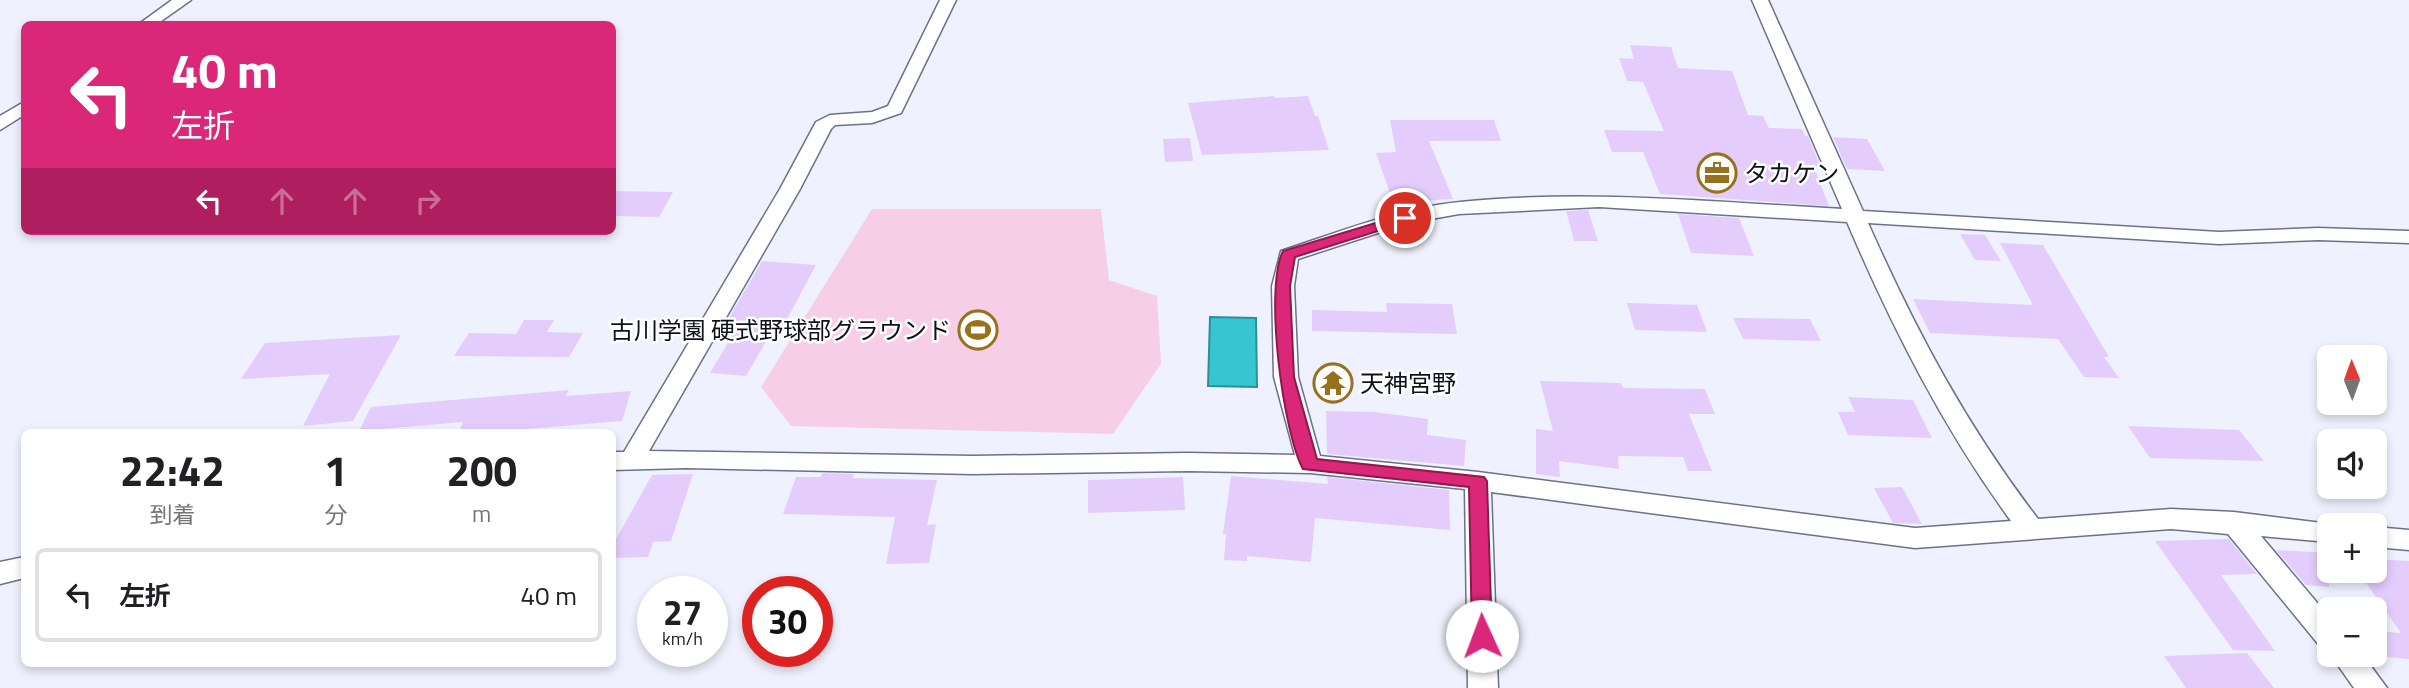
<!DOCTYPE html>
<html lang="ja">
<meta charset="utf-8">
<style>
:root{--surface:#fff;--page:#f2f2f2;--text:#202124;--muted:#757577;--line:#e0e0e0}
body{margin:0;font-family:"Titillium Web","Noto Sans JP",sans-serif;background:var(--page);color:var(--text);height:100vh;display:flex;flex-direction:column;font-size:26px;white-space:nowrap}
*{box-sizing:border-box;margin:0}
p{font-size:23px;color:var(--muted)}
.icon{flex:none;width:38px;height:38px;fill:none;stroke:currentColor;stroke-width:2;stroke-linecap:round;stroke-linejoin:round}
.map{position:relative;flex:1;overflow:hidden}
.panel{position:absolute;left:21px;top:429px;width:595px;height:238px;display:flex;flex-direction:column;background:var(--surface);border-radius:10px;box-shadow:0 4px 10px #0003}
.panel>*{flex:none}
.banner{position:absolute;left:21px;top:21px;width:595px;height:214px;border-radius:10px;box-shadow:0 4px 10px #0003;background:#db2777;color:#fff;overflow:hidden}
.needle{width:46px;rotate:359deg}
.fabs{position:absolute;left:2317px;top:345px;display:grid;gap:14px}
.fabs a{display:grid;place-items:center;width:70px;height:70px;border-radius:10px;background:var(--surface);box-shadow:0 4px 10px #0003;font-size:35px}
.speed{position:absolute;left:637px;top:576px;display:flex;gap:14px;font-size:35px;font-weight:700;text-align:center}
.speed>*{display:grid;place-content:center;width:91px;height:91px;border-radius:50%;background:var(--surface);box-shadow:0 4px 10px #0003;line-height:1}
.speed small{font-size:18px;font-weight:400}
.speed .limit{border:10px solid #d22;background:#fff;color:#111}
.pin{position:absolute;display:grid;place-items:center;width:60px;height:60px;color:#fff;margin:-30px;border:4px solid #fff;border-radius:50%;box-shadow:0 2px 7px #0007}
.me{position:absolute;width:77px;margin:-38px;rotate:358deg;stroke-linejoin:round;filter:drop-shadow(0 0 5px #0008)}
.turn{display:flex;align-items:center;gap:24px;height:147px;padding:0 35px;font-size:32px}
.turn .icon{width:91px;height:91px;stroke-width:2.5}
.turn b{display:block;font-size:49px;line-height:60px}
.lanes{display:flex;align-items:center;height:66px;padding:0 35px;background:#0003;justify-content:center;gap:35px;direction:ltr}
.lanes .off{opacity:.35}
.eta{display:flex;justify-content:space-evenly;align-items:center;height:119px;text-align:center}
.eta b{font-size:42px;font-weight:700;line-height:49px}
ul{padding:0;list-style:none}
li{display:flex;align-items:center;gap:21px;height:94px;margin:0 14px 10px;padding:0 21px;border:4px solid var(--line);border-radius:10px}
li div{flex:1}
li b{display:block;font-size:26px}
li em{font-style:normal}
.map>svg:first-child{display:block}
.green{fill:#f7cee8}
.water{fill:#38c5d2;stroke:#2b8f9b;stroke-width:2}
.building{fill:#e4cdfd}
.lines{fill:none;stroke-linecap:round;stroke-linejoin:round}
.minor-casing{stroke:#6a718a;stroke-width:3}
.minor{fill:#fff;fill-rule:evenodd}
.route{fill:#db2777;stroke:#8e194d;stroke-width:2}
.labels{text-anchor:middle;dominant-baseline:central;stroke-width:5;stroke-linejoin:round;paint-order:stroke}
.poi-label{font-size:24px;fill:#0e111a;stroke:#fff;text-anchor:start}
</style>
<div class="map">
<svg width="2409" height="688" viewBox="0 0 2409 688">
<rect width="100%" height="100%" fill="#eff2fe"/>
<!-- green -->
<path class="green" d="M872,209H1101L1109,280L1157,296L1161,364L1113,434L791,426L761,387Z"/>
<!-- water -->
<path class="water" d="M1210,317L1256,318L1257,387L1208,386Z"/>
<!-- building -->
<g class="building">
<path d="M1630,45L1671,47L1678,68L1732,71L1748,115L1763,116L1769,128L1802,129L1805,136H1808L1821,168L1814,167L1829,206L1660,194L1643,152H1612L1604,130L1664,131L1643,82L1627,81L1619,58L1634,59Z"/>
<path d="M1274,96L1275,98L1308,96L1315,116H1318L1329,150L1202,155L1188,103Z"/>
<path d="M1390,120H1494L1501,141H1429L1453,199L1393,202L1376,153L1396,152Z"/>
<path d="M1833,137L1867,139L1885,171L1847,169Z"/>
<path d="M1190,138L1193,161L1165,162L1163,139Z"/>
<path d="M612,191L673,192L659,217L612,216Z"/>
<path d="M1588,210L1598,241H1574L1566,211Z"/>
<path d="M1678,214L1739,218L1754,256L1691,253Z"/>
<path d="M1960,234L1985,235L2001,261L1975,260Z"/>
<path d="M2000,243L2043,245L2109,357H2104L2119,378L2084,377L2058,339L1930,333L1913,299L2033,305Z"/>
<path d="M762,261L816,265L779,334L771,333L746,376L710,373L735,331L722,330Z"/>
<path d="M1386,303L1452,304L1457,334L1312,331V310L1387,312Z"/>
<path d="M1627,303L1697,305L1707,332L1635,330Z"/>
<path d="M1733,318L1810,319L1821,341L1743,339Z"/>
<path d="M524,320H554L547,332L583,333L569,357L454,356L469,333L516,334Z"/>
<path d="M401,335L353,421L303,426L330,374L241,379L265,343Z"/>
<path d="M1540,381L1621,383L1623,388L1705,389L1715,414H1689L1712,471H1688L1683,457L1618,456L1619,469L1559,461L1560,477L1536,474V429L1553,431Z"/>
<path d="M569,390L566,396L631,391L622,421L489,432H459L463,422L359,431L371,407Z"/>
<path d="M1848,397L1913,400L1932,438L1848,435L1838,412H1855Z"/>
<path d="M1326,411L1375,412L1428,419L1427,435L1466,440L1464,466L1327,454Z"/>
<path d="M2128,426L2239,430L2264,461L2150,458Z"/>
<path d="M822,473L854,474L852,478L937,480L927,525L936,524L929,563L886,564L895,517L783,514L796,477H821Z"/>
<path d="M693,474L671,541L653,542L648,557L612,558V546L652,475Z"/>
<path d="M1231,476L1328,484L1327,477L1449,490L1450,530L1315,518L1311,562L1247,556V561L1224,560L1226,534H1223Z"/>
<path d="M1183,477L1185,510L1088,513V480Z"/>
<path d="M1902,487L1922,524L1893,523L1874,488Z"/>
<path d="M2229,539L2257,574L2221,575L2275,651L2233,650L2155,541Z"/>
<path d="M2276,550L2329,553V587L2306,585Z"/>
<path d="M2375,559L2409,561V659L2375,656V631L2401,633L2357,570H2375Z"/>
<path d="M2247,653L2274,688H2186L2164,656Z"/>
</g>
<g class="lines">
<!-- minor casing -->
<g class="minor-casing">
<g id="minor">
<path d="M172,0H191L157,24H139Z"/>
<path d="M940,0H956L901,113L872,123L835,125L831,129L800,189L649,451L973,456L1188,453L1295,455L1274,377L1272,286L1281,251C1339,232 1399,208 1460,202C1587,189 1715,202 1842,209L1752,0H1768L1863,211L2219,232L2318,228L2409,231V243L2318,240L2219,244L1868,223C1916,331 1966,425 2038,519L2171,509L2234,512L2338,525H2329V542L2261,536L2329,617V649L2319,645L2228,534L2171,529L1915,548L1491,492L1498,688H1468L1465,489L1310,473L1188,471L973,474L686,468L612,470V452H624L780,189L816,122L830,115L872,112L888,106ZM1599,207L1847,222C1892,327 1943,428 2011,521L1915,528L1478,472L1320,456L1298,377L1294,286L1298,259L1409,223L1459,214Z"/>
<path d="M24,102V115L0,130V116Z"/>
<path d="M2375,527L2409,530V550L2375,547Z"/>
<path d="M24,557V578L0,584V562Z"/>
<path d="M2330,654H2362L2387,688H2354Z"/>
</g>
</g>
<!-- minor -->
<use href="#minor" class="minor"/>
</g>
<!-- route -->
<path class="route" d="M1405,214L1412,218L1410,221L1295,257L1290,286L1294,377L1317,459L1484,477L1487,481L1492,636L1489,642L1482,645L1475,642L1472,636L1469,487L1303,469C1283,432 1264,289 1283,251Z"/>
<!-- icons -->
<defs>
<g id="office-ring" transform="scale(2.0125)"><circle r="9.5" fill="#fff" stroke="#97711b" stroke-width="1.5"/><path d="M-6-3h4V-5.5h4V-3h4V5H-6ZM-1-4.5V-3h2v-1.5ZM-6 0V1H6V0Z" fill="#97711b"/></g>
<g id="stadium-ring" transform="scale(2.0125)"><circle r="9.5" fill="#fff" stroke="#97711b" stroke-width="1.5"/><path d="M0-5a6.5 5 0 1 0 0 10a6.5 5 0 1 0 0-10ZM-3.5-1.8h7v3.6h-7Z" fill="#97711b"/></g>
<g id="temple-ring" transform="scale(2.0125)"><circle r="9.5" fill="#fff" stroke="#97711b" stroke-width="1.5"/><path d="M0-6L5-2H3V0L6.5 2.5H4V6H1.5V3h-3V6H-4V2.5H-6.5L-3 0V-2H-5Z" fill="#97711b"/></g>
</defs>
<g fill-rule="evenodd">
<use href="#office-ring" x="1717" y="173"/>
<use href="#stadium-ring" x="978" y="330"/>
<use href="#temple-ring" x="1333" y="383"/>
</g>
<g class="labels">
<!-- poi labels -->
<g class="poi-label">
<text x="1744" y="173">タカケン</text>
<text x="951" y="330" text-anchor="end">古川学園 硬式野球部グラウンド</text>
<text x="1360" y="383">天神宮野</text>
</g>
</g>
</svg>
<div class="fabs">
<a><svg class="needle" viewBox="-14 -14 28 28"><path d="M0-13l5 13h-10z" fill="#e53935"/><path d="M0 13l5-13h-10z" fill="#757577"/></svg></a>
<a><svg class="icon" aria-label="sound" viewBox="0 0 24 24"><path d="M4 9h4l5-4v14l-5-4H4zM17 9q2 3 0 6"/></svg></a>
<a>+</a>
<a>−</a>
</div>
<div class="speed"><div>27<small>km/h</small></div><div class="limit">30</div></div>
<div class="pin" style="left:1405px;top:218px;background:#d93025"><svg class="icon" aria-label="arrive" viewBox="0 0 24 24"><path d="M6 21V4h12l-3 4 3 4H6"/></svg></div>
<svg class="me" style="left:1482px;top:636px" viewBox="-20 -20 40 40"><circle r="19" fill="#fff"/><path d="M0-13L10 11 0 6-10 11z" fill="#db2777"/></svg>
<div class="banner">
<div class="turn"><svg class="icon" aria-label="left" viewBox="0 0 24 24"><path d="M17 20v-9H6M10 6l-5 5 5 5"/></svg><div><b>40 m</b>左折</div></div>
<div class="lanes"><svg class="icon" aria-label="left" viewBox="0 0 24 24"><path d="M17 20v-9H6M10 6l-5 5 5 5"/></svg><svg class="icon off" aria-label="ahead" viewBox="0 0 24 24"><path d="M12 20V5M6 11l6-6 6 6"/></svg><svg class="icon off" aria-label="ahead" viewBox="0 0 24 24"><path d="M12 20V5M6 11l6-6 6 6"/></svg><svg class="icon off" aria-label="right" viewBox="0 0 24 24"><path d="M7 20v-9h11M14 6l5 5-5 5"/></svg></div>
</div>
<section class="panel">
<div class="eta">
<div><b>22:42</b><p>到着</p></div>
<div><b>1</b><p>分</p></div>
<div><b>200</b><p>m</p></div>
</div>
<ul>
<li><svg class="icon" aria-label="left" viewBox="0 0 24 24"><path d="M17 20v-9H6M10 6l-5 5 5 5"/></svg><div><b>左折</b></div><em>40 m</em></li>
</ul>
</section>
</div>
